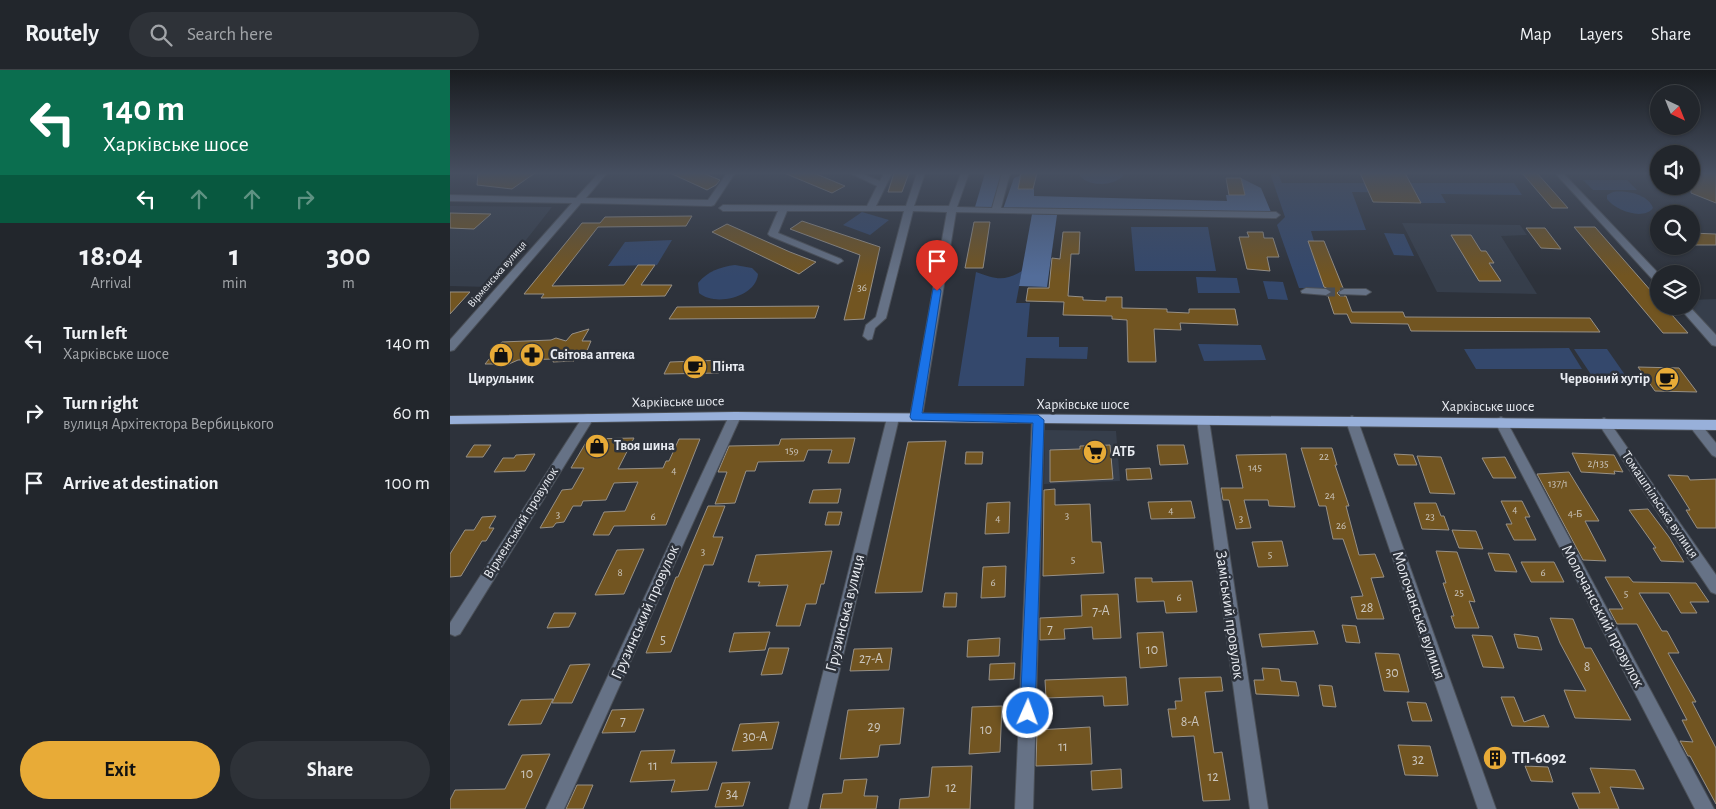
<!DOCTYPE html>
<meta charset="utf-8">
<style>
:root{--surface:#22262c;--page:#2e3238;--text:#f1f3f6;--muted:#a2a5a9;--line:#3f4348;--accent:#e8ab37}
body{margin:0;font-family:"Alegreya Sans",sans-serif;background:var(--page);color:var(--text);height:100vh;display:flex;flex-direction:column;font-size:19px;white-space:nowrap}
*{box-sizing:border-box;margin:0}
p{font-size:16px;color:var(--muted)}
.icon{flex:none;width:28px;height:28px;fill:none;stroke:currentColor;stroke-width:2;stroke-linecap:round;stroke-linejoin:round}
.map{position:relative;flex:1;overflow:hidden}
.drawer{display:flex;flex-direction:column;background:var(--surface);width:450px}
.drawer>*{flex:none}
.top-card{background:#0b6e4f;color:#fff;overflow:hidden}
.needle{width:32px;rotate:137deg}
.fabs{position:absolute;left:1200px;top:15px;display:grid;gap:10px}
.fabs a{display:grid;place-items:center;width:50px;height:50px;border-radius:50%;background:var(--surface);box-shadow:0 1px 4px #0004,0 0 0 1px var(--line);font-size:25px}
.pin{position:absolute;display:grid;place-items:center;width:42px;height:42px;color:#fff;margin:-51px -21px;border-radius:50% 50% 50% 0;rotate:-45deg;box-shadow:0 0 5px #0007}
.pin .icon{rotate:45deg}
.me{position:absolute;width:55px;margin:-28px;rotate:2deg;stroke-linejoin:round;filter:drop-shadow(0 0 4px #0008)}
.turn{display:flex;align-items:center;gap:18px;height:105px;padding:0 20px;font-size:22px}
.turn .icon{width:65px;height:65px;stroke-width:2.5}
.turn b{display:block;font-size:35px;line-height:42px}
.lanes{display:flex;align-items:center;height:48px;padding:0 20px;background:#0003;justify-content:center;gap:25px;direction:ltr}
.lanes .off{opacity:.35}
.eta{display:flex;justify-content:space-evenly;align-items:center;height:85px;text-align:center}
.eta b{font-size:30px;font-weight:700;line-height:35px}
.button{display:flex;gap:10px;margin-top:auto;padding:10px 20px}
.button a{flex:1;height:58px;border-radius:30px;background:var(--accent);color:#111;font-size:20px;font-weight:700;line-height:58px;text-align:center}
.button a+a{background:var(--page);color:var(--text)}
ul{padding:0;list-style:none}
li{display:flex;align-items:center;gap:15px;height:70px;padding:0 20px}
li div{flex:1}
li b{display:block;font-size:19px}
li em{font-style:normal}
header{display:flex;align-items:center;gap:30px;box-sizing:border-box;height:70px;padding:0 25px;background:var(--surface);border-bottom:1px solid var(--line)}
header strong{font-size:24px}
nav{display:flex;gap:28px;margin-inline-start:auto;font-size:18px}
.search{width:350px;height:45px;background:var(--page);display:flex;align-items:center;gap:12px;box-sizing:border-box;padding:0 18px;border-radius:28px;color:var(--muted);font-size:19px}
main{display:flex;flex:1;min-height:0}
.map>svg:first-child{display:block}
.built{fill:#363e4b}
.green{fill:#34486c}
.forest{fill:#536d9a}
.building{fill:#725521;stroke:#979086}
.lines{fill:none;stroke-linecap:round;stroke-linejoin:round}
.minor-tunnel{stroke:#494e56;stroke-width:9;stroke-dasharray:9 5;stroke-linecap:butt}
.minor-casing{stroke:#4b5058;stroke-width:2}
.major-casing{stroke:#4b5058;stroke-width:2}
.minor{fill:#667286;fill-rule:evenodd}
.major{fill:#98b0da;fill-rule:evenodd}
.route{fill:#1a73e8;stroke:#114b97}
.labels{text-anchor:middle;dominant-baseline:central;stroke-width:5;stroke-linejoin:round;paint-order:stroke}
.far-street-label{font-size:11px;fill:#e9ecf2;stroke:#2d323b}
.number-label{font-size:11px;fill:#cbc6be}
.poi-label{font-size:14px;font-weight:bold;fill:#e9ecf2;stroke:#2d323b;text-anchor:start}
.street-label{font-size:14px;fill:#e9ecf2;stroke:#2d323b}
.near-number-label{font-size:14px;fill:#cbc6be}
.near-street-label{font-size:16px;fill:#e9ecf2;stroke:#2d323b}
.near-poi-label{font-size:16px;font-weight:bold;fill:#e9ecf2;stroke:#2d323b;text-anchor:start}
</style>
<header>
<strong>Routely</strong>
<div class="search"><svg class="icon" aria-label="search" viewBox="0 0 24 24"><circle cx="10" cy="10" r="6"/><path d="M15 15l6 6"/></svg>Search here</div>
<nav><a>Map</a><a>Layers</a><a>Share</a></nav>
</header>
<main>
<section class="drawer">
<div class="top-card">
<div class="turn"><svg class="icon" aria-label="left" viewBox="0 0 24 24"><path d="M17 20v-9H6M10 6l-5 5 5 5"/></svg><div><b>140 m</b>Харківське шосе</div></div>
<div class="lanes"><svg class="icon" aria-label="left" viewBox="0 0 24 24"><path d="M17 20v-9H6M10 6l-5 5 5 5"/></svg><svg class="icon off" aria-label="ahead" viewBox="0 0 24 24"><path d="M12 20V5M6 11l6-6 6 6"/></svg><svg class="icon off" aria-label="ahead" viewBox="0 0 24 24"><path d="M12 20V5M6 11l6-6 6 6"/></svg><svg class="icon off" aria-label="right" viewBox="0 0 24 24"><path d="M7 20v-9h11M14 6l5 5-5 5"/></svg></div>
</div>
<div class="eta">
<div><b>18:04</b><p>Arrival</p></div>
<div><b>1</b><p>min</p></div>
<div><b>300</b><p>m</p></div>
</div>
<ul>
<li><svg class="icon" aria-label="left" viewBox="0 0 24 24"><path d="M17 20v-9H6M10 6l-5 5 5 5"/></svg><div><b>Turn left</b><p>Харківське шосе</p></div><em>140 m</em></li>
<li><svg class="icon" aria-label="right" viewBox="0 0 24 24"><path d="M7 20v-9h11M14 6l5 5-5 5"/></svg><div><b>Turn right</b><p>вулиця Архітектора Вербицького</p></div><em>60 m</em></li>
<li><svg class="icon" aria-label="arrive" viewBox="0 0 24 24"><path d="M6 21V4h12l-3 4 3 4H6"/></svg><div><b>Arrive at destination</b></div><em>100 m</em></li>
</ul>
<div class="button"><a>Exit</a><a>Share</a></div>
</section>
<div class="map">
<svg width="1266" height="739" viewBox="0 0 1266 739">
<rect width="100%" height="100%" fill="#2d323b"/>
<!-- built -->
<g class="built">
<path d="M0,136L102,137L39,217L0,216Z"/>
<path d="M952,153L1070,155L1077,165L1051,166L1087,224L987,222Z"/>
<path d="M1266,229V267L1238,236H1241V230Z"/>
<path d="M595,360L666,361L670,411L594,414Z"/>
</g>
<!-- green -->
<g class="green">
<path d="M628,103H675C668,117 635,118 628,103Z"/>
<path d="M820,103H828L832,113H1064L1072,125L991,124L996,133H971L966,123L902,122L916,160L861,161L864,171H858L874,218H849L827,155L835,147Z"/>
<path d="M1133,110H1177L1187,120H1143Z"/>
<path d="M1163,122C1176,120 1198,124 1203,138C1193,151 1165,140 1157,129V125Z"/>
<path d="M412,142L439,150L420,165L393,155Z"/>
<path d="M681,157H758L766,201H685Z"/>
<path d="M934,163L954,164L964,186L944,185Z"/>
<path d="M222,170L207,195L158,196L175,172Z"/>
<path d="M285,195L302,198L308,204C306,227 265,237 249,223L248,213C258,201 270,197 285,195Z"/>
<path d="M572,201L566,233H580L577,267H609V277H638L637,289L576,288L574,316H508L526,202C545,209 554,212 572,201Z"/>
<path d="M746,207L787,208L790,223H748Z"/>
<path d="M813,211L833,212L838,230L818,229Z"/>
<path d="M748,274L811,275L816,290L754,291Z"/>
<path d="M1119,278L1132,299H1026L1014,279Z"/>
<path d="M1124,279H1157L1180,312H1146Z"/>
</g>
<!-- forest -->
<g class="forest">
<path d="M535,103H552L543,138L525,137Z"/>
<path d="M571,105L568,119H584V126L777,131L776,125H795L791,108L811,118L821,142L553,139L564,108Z"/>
<path d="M582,144L607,145L597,217L569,216Z"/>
</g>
<!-- building -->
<g class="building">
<path d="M28,103H85L62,119L27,115Z"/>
<path d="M220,103H253L270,110L266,115L257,120Z"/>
<path d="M334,103H364L395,116L382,123Z"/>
<path d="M444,103H459L452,122H438Z"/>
<path d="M571,103H587L583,119H568Z"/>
<path d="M910,103H955L971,133L923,132Z"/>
<path d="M1072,103H1087L1118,138H1102Z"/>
<path d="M1241,103H1266V133L1241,123Z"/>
<path d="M776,108H791L795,125H779Z"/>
<path d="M0,143L41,144L24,159L0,158Z"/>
<path d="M242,146L236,156L148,157L102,216L174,215L188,195H205L191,215H222L215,226L91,228L94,224H74L132,153H150L155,147Z"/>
<path d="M352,151L430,177L414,249L394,250L410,185L340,159Z"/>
<path d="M524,152H540L533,198H515Z"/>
<path d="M277,154L340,182L366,192L349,204L262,162Z"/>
<path d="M1124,157H1145L1209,230V236H1214L1238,263H1213Z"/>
<path d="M1076,158H1095L1111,179L1091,178Z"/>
<path d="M613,162H630L629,184H621L618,226L633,227V230L656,231V227H672V238L717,239V242L739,243V239H785L788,255L730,253L731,260L704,259L706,292H678L677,250L662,249V246L613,245L614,232L576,231L578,218H599L602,188L610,189Z"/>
<path d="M797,162H813L814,168H823L829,187H817L820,201L797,199L789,167H799Z"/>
<path d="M1241,163L1266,164V175H1241Z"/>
<path d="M1001,165H1021L1031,181H1036L1044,193H1039L1051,211H1029Z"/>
<path d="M858,171H874L893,218L887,223L890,226H896L902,242H953L955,247L1140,248L1150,262L961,261L958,254L901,253L897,244H884L878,226L883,221L874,217Z"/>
<path d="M0,222H20L0,244Z"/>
<path d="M369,236L365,248L219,249L227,237Z"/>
<path d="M139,259L132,271H141L136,283L128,286L124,291L103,292L104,289L68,290L59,294H35L44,283L46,277L52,272L101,270L106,268L116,271L122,264Z"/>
<path d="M275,290L269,303L214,304L220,292Z"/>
<path d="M1188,297L1229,298L1247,322L1205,321Z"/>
<path d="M184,368L168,399L213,398L216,391H219L229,369H250L216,455L164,456L159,465H143L154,442L175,441L188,412L164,413L156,430L133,431L131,436H123L114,452L106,453L103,457L90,458L112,420L122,419L134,398H121L138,369Z"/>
<path d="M405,368L399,393H378L382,380H358L354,391L308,392L305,401H296L285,433L265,434L277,402H268L279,376L329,375L331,369Z"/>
<path d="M496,371L472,522L425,523L458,372Z"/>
<path d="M24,375H41L33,387H16Z"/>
<path d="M660,375L663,409L600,412V380L630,379V376Z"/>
<path d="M707,375H734L738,394L710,395Z"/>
<path d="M851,378H882L887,395H885L899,436H896L909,485L925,484L934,507L921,508L934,549H907L901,527L913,526L893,469H883L876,436H869Z"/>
<path d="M516,382H533L532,394H515Z"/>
<path d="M1122,383L1164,385L1173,402L1164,401L1165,404L1131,402Z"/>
<path d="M85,384L75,401L44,402L53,388H64L66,385Z"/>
<path d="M836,384L845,437L819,436L818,430H794L801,458L786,459L779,430H773L771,418H793L786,385Z"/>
<path d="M944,384L963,385L967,395H948Z"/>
<path d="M967,386L991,387L1005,424L980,423Z"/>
<path d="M1055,387L1066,408H1043L1032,388Z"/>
<path d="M700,398L702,409L677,410L676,399Z"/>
<path d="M1119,402L1149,451H1135L1156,491L1133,490L1087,404Z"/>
<path d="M1218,405L1238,406L1240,410L1266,409V458H1247L1236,440H1240Z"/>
<path d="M391,419L388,433H359L363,420Z"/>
<path d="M605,419V435L640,434L642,472H651L654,503L593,506L594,420Z"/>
<path d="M741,431L745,448L701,449L698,432Z"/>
<path d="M1051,431H1072L1080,447H1075L1086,470H1064L1056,454H1062Z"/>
<path d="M560,432L559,463L535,464L537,433Z"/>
<path d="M964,433H986L991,446H994L999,460L972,459Z"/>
<path d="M258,436H275L263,467H273L263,495H254L221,582L196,583L226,507H228Z"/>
<path d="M1198,439L1219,467L1234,492L1211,491L1203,478H1206L1179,440Z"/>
<path d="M378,442H392L389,455H375Z"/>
<path d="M46,446L39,458H44L36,471H32L11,506L0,507V484L15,460H24L32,447Z"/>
<path d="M1002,460L1026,461L1033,479L1009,478Z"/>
<path d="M832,471L838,496L808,497L802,472Z"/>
<path d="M194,479L174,524L145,525L167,480Z"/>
<path d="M382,481L374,514H371L366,534H356L350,556H326L338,515L308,516L310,512H298L306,485Z"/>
<path d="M986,481L1007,482L1025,532L1019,531L1029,558H1005L1001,546H1004L993,513H996Z"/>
<path d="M1038,483L1059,484L1067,502L1045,501Z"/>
<path d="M1071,492H1104L1114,512H1081Z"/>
<path d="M556,496L555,527L531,528L533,497Z"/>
<path d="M1155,507H1179L1183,512L1246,513L1259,532H1240L1247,543H1231L1219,523H1189L1212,561H1217L1229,583H1218L1246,632H1242L1266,678V734L1240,686H1238L1230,671L1243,672L1232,650H1237L1187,554H1167L1159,539H1173Z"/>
<path d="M685,508H702V512L742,511L747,542L716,543L714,531L687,532Z"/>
<path d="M495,523H507L506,537H493Z"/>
<path d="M668,524L671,568L643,569L642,557L614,559L615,569L590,570V548L632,546L631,525Z"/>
<path d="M104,543H126L119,557L97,558Z"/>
<path d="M1100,548L1123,549L1135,578H1141L1181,650L1125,648L1114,620L1136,621L1110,573Z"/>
<path d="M892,555L906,556L910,573L896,572Z"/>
<path d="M864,561L868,574L812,577L809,564Z"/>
<path d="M320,562L315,580L279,582L284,563Z"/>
<path d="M713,562L717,596L690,598L687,563Z"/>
<path d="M1064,564L1088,567L1092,580L1068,578Z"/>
<path d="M1022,565L1042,566L1054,598L1033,597Z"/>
<path d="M550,568L549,586L517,587L518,570Z"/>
<path d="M319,578H339L332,604L311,605Z"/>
<path d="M442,578L439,600L400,601L404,579Z"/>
<path d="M925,583L949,584L959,622L934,621Z"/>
<path d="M565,593L564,609L539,610L540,594Z"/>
<path d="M140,594L122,633H102L120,595Z"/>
<path d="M812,598L829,599L831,611L846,612L849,626L806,624L804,610H814Z"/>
<path d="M676,607L678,635L654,636L653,626L596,628L595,610Z"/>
<path d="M771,607L773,621L755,622L764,683L772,682L780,730L753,731L744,666L722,667L718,639H726L725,631H732L729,608Z"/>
<path d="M869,615L882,616L886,637L873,636Z"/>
<path d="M1051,627H1064L1074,652L1094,645L1099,657L1062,656Z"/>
<path d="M103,629L91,654L58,655L71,630Z"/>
<path d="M957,632L976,633L982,651H962Z"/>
<path d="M552,636L550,682L519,684L522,637Z"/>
<path d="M454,638L450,674L430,675L428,687L390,689L398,640Z"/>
<path d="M194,639L185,662L152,663L162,640Z"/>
<path d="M329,652L322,679L282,681L290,654Z"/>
<path d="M640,657L642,694L586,696L587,660Z"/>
<path d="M948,675L980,676L988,706L955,705Z"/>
<path d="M225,680L221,693L267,692L258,720L221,722L225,710L180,712L191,681Z"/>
<path d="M100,684L75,739H0V730L5,720L55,719L72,685Z"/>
<path d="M522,696L520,739H449L450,729L479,727L482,697Z"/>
<path d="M1075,696L1098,697L1103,712L1081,711Z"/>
<path d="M1140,698L1185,700L1194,719L1160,717L1169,739H1129L1122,723H1150Z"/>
<path d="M671,699L672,718L642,720L641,701Z"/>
<path d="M417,709L414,726H428L426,739H370L373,724L392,723L394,710Z"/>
<path d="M300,712L293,736L265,737L272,713Z"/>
<path d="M127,715H143L133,739H116Z"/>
</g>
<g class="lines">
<!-- minor-tunnel -->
<path class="minor-tunnel" d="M876,222H894"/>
<!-- minor casing -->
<g class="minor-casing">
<g id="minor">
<path d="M149,103H157L136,128L258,130L277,103H285L264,135L261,136L131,133L4,280L0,281V270L122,133L0,131V125L126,128Z"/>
<path d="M400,103H410L430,111L434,103H442L426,136H456L467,103H475L464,136H499L511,103H519L507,137L542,138L552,103H560L551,138L826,142L830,145L826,148L506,142L472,347L466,351L460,347L497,142L463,141L436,248L425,258L422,269L418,270L413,266L416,255L426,247L454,141H337L328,163L391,189L393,191L388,194L320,166L318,164L328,141H273L269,138L273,135L417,136L427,116Z"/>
<path d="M1105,103H1113L1209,204V213L1205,212Z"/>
<path d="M856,218L876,219L881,222L876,225L852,223L851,221Z"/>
<path d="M894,219H916L921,222L916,225L890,224L889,222Z"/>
<path d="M1228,236H1239L1266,265V276L1262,275Z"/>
<path d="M285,342L291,346L114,739H96L279,346Z"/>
<path d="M138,344L142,345L144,348L142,351L10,564L5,566L0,564V553L134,345Z"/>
<path d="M443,344L449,348L357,739H339L437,348Z"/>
<path d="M588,346L594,350L583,739H565L582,350Z"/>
<path d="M753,346L759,350L818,739H800L747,350Z"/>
<path d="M902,346L906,348L908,351L1046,739H1028L896,351L898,348Z"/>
<path d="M1051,347L1055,349L1057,352L1264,739H1245L1045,352L1047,349Z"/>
<path d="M1154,348L1158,350L1266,505V524L1261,522L1150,356L1148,353L1150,350Z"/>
<path d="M1245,350L1249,352L1266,373V387L1262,385L1241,358L1239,355L1241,352Z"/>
</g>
</g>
<!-- major casing -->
<g class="major-casing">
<path id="major" d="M285,342L1266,350V360L285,350L0,354V346Z"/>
</g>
<!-- minor -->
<use href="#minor" class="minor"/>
<!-- major -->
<use href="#major" class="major"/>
</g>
<!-- sky -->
<linearGradient id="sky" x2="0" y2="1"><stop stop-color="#191c20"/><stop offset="0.5" stop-color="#464f60"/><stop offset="1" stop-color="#464f60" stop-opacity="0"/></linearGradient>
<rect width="1266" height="206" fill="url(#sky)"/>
<!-- route -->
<path class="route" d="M483,219H490L491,221L472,343L588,345L594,350L585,643L583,648L578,650L572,648L570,643L583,353L462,350L460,347Z"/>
<!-- icons -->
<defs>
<g id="shop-disc" transform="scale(1.25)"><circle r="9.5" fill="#e8ab37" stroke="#2d323b"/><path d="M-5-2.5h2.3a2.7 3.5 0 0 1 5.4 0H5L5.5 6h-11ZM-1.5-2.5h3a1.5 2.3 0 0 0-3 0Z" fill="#111"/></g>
<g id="pharmacy-disc" transform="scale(1.25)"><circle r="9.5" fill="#e8ab37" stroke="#2d323b"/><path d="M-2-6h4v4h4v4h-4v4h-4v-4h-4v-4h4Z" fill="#111"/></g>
<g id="cafe-disc" transform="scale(1.25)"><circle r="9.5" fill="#e8ab37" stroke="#2d323b"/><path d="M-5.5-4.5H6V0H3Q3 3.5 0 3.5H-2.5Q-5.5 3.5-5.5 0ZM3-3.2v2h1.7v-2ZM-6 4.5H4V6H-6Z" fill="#111"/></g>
<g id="supermarket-disc" transform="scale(1.25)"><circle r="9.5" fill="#e8ab37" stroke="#2d323b"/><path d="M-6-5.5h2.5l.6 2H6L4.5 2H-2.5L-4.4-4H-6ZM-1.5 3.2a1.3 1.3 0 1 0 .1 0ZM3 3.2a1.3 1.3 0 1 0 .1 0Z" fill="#111"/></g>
<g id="building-disc" transform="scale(1.25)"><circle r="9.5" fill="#e8ab37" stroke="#2d323b"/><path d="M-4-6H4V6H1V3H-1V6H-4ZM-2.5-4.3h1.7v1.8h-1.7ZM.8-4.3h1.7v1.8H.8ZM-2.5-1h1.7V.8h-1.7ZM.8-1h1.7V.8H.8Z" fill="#111"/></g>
</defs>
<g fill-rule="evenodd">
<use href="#shop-disc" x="51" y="285"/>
<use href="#pharmacy-disc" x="82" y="285"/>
<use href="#cafe-disc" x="245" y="297"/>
<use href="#cafe-disc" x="1217" y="309"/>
<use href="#shop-disc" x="147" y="376"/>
<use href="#supermarket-disc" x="645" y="382"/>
<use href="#building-disc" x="1045" y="688"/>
</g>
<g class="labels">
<!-- far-street labels -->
<g class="far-street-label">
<text transform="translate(47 204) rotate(-49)">Вірменська вулиця</text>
</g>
<!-- number labels -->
<g class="number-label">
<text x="412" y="217">36</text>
<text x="342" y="380">159</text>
<text x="874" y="386">22</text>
<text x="1148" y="393">2/135</text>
<text x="805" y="397">145</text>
<text x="224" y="400">4</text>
<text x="1108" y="413">137/1</text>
<text x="880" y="425">24</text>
<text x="1065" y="439">4</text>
<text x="721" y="440">4</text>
<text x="1125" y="443">4-Б</text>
<text x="108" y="444">3</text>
<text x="617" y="445">3</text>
<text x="203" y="446">6</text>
<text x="980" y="446">23</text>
<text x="548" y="448">4</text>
<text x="791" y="448">3</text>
<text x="891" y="455">26</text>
<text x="253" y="481">3</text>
<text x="820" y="484">5</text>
<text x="623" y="489">5</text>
<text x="170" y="502">8</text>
<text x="1093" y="502">6</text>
<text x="543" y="512">6</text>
<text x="1009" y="522">25</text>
<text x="1176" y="523">5</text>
<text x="729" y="527">6</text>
</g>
<!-- poi labels -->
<g class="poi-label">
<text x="100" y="285">Світова аптека</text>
<text x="262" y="297">Пінта</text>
<text x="51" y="309" text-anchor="middle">Цирульник</text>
<text x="1200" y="309" text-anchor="end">Червоний хутір</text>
<text x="164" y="376">Твоя шина</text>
<text x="662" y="382">АТБ</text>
</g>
<!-- street labels -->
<g class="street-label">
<text transform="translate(228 332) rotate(-1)">Харківське шосе</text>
<text x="633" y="335">Харківське шосе</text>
<text x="1038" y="337">Харківське шосе</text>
<text transform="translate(1210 435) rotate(56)">Томашпільська вулиця</text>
<text transform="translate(71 453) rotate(-58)">Вірменський провулок</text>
</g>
<!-- near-number labels -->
<g class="near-number-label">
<text x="917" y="538">28</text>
<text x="651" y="541">7-А</text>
<text x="600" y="559">7</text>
<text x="213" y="570">5</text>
<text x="702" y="580">10</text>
<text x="421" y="589">27-А</text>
<text x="1137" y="597">8</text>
<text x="942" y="603">30</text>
<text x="173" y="651">7</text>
<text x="740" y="652">8-А</text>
<text x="424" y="657">29</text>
<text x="536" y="660">10</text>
<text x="305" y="667">30-А</text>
<text x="613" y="677">11</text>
<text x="968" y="690">32</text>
<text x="203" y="696">11</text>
<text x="77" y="704">10</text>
<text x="763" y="707">12</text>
<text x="501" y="718">12</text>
<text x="282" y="724">34</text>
</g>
<!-- near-street labels -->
<g class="near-street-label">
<text transform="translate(195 542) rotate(-66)">Грузинський провулок</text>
<text transform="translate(395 543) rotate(-76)">Грузинська вулиця</text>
<text transform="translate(780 545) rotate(82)">Заміський провулок</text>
<text transform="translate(969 545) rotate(71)">Молочанська вулиця</text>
<text transform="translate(1153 546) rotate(62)">Молочанський провулок</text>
</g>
<!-- near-poi labels -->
<g class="near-poi-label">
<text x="1062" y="688">ТП-6092</text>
</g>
</g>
</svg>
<div class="fabs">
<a><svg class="needle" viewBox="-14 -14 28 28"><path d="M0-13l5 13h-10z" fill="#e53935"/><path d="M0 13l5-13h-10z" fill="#a2a5a9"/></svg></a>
<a><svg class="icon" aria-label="sound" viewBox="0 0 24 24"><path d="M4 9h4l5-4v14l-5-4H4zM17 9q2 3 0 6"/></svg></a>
<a><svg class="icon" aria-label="search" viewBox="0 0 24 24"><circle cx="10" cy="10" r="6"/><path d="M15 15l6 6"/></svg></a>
<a><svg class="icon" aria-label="layers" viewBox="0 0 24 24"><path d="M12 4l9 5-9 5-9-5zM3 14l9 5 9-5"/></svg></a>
</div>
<div class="pin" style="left:487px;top:221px;background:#d93025"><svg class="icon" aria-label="arrive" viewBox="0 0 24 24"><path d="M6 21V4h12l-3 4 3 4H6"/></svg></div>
<svg class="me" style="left:578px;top:643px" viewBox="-20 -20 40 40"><circle r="17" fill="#1a73e8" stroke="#fff" stroke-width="3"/><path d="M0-11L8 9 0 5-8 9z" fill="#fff"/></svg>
</div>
</main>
